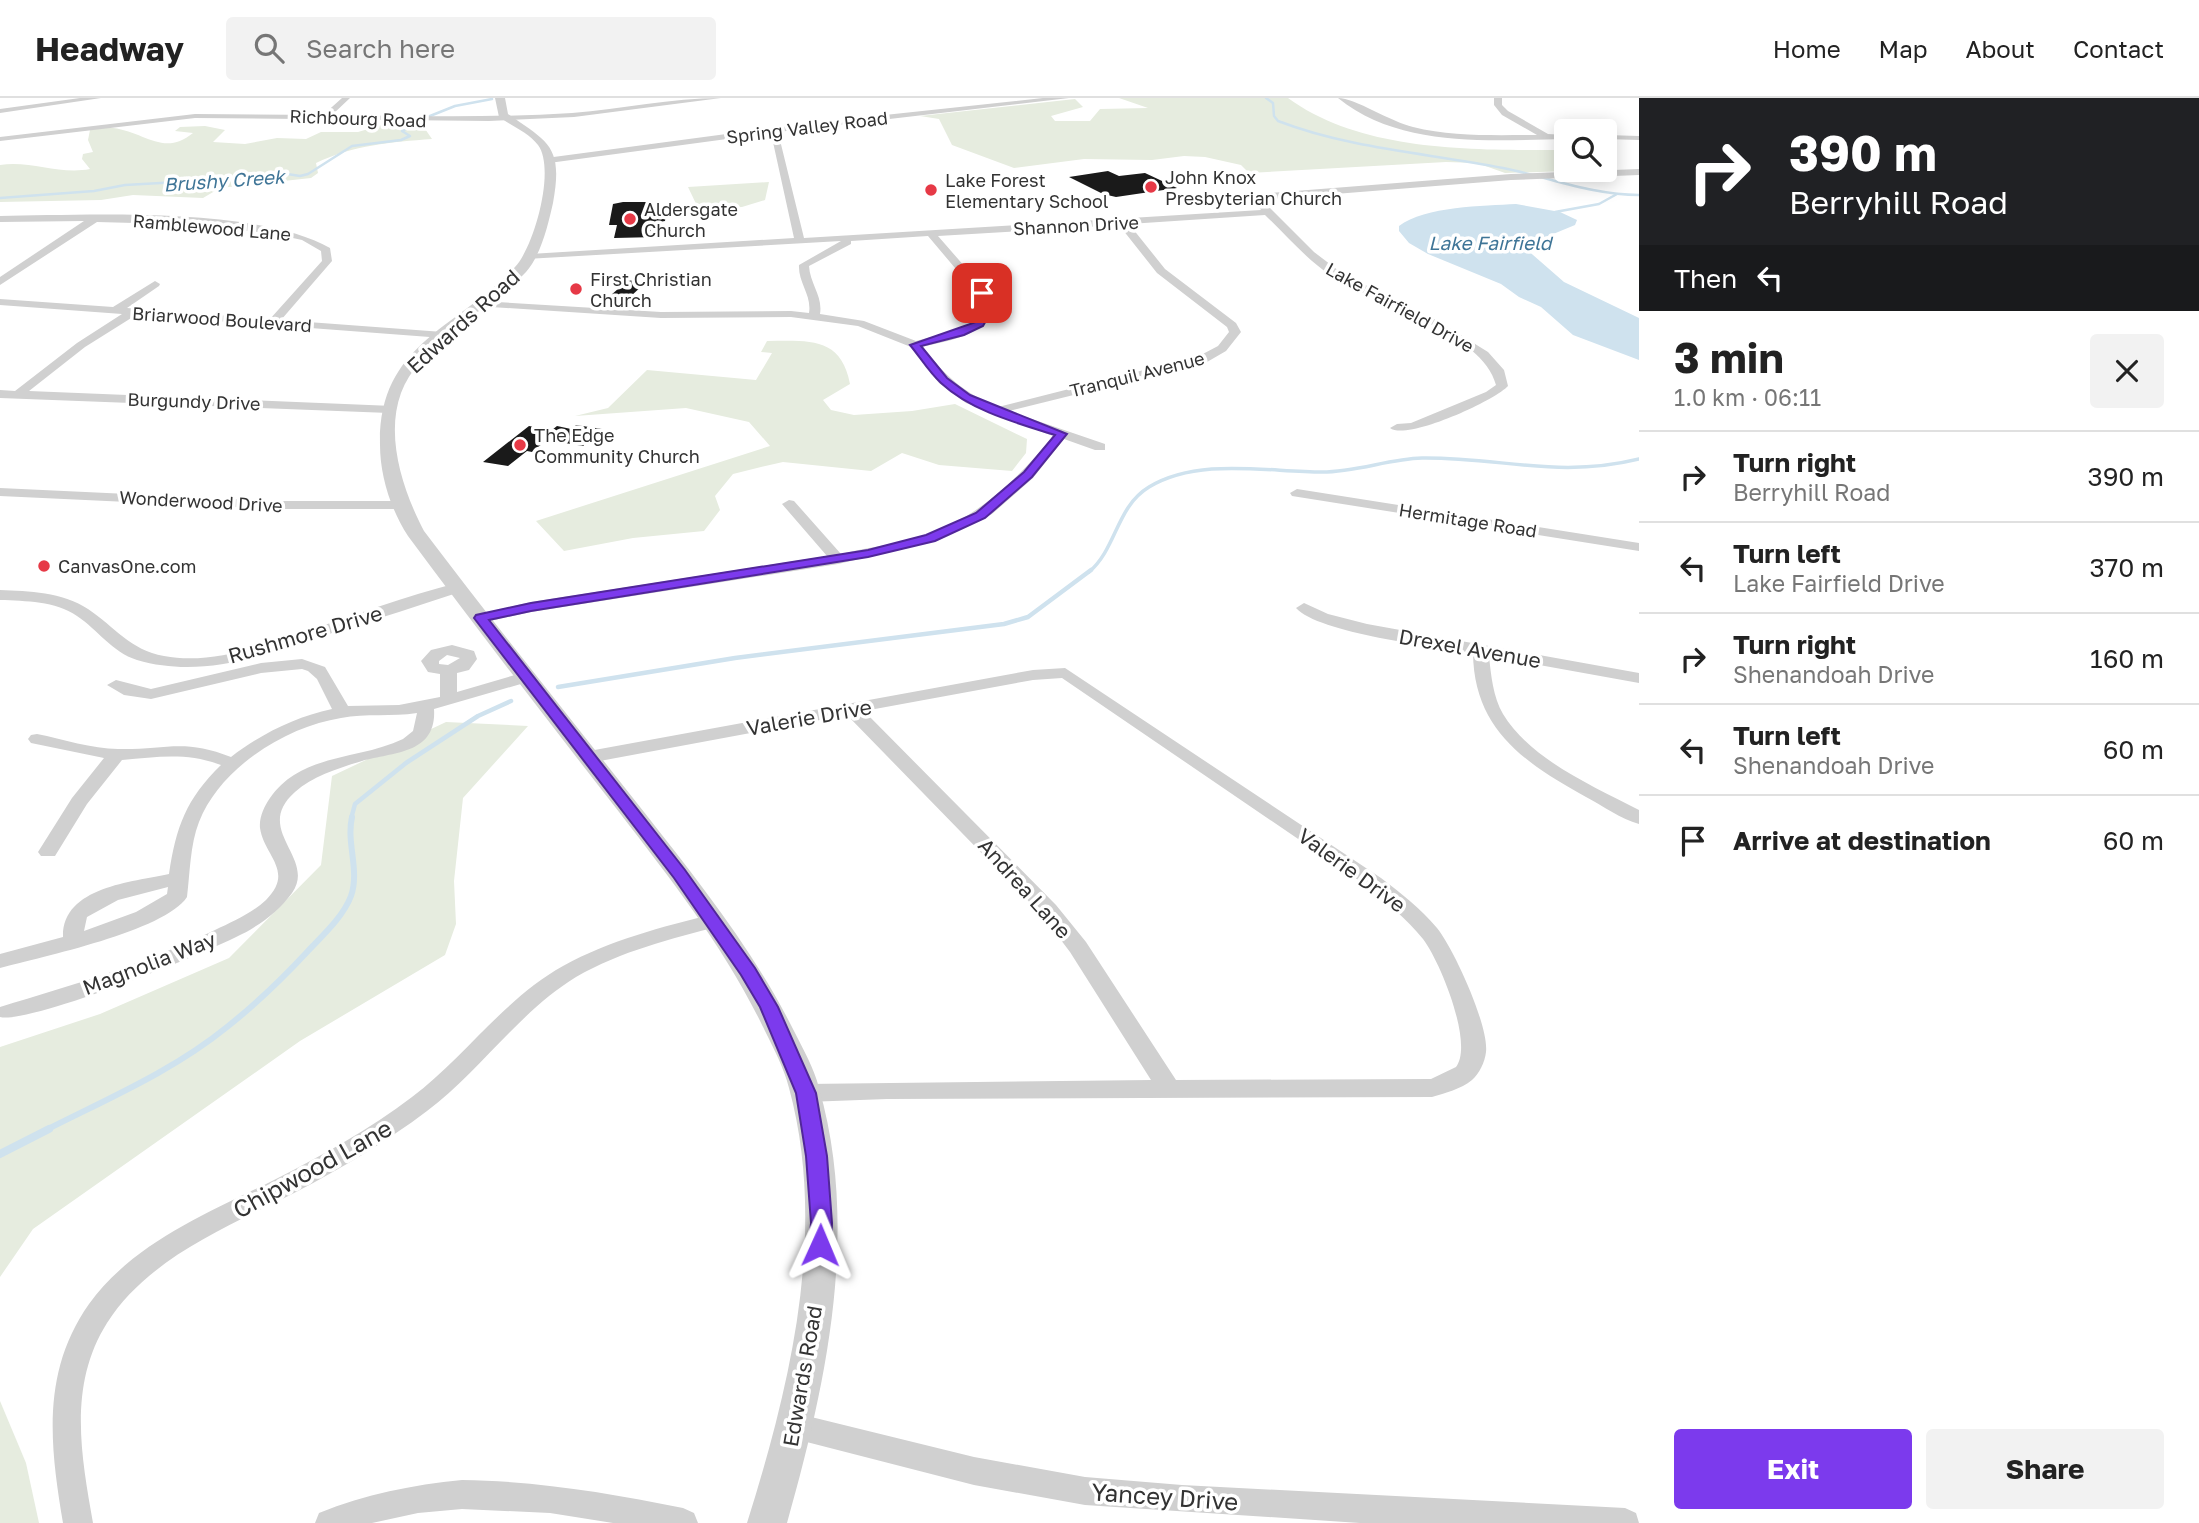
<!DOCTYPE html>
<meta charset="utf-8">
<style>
:root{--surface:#fff;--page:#f2f2f2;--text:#222;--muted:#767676;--line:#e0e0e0;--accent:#7c3aed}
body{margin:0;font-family:"Golos Text",sans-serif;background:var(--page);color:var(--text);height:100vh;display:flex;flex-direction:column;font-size:26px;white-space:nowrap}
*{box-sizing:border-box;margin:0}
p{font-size:23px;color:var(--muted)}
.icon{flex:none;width:38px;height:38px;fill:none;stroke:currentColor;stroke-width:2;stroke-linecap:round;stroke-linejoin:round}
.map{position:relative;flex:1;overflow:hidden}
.details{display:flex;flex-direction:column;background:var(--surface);width:560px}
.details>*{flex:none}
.top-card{background:#202124;color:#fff;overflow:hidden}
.controls{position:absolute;left:1554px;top:21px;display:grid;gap:14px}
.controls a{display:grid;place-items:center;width:63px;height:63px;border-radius:7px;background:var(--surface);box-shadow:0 4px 18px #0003;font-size:35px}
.pin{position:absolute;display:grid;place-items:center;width:60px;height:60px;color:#fff;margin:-30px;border-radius:14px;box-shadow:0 4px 10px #0006}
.me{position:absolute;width:77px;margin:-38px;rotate:1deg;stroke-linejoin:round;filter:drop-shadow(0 0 5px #0008)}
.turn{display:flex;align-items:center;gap:24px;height:147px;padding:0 35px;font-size:32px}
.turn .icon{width:91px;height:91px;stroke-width:2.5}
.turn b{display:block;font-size:49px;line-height:60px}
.then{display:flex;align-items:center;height:66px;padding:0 35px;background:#0003;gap:14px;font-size:26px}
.round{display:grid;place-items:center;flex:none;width:74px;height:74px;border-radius:7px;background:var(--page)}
.overview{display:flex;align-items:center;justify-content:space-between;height:119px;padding:0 35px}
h1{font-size:42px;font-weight:700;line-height:52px}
.primary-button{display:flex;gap:14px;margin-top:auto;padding:14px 35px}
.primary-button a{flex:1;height:80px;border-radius:7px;background:var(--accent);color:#fff;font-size:28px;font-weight:700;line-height:80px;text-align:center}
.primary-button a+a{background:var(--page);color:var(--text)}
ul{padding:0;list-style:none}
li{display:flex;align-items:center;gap:21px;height:91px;padding:0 35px;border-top:2px solid var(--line)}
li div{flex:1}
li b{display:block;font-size:26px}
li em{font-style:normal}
header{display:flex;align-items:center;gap:42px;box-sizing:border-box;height:98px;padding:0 35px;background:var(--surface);border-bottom:2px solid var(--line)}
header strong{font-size:33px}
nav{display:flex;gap:38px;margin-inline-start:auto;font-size:24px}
.search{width:490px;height:63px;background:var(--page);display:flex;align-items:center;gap:18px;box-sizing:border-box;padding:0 24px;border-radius:7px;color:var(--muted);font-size:26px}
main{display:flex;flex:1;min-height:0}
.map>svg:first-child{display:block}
.green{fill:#e6ecdf}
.water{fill:#cfe2ee}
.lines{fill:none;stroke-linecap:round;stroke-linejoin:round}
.stream-far4{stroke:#cfe2ee;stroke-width:2.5}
.stream-far3{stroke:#cfe2ee;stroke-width:3.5}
.stream-far2{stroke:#cfe2ee;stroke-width:4.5}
.stream-far1{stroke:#cfe2ee;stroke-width:6}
.stream{stroke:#cfe2ee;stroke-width:8}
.building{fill:#1a1a1a}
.minor{fill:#d0d0d0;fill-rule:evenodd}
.tertiary{fill:#d0d0d0;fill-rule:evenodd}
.route{fill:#7c3aed;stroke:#51269a;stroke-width:2}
.poi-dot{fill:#e63946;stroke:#fff;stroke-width:2.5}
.labels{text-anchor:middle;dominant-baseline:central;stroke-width:7;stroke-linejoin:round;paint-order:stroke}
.far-street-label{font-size:18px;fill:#333;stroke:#fff}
.far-poi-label{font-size:18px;fill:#333;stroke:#fff;text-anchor:start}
.far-water-label{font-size:19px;font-style:italic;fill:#3f7597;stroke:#fff}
.street-label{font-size:21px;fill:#333;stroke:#fff}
.near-street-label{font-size:24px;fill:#333;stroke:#fff}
</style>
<header>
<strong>Headway</strong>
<div class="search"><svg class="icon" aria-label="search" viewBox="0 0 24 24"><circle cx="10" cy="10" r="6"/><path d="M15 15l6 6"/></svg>Search here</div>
<nav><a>Home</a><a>Map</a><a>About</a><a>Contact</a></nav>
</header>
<main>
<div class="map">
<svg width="1639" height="1425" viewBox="0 0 1639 1425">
<rect width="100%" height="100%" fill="#fff"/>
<!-- green -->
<g class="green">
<path d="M1119,0H1288C1363,55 1477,52 1566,52V72H1600L1505,75L1477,65L1446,64L1249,75L1241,67L1205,59L1184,58L1152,62L1084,61L1014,70L952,47L939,21L920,18L1075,1L1083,9L1051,18L1055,23H1090L1100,11L1148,10Z"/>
<path d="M392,24L421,25L432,41C391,44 354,47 316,65L318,75L311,80L220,90L203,100L133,97L101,102L0,104V67C30,62 59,77 90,71L82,61L83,56L93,54L88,42L90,32C97,31 106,29 113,30C145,34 164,59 193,35L175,33L180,29L205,28L225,32L213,44L245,46L277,40L306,41L321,34H358Z"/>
<path d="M769,84L765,102L742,109L699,112L688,89Z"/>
<path d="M767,243C808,243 841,238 850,286L823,302L831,312L854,317L912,313L955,306L1027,341L1026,355L1012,373L939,367L902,355L871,373L783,364L761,369L733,376L715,398L720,412L704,433L633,440L564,453L536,423L770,348L749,324L686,310L575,318L608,310L647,272L756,282L772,255L761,254Z"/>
<path d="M446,624L528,628L463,700L454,783L456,826L445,857L300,943L33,1131L0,1179V949L100,916L229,860L321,767L332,678Z"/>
<path d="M0,1303L26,1365L39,1425H0Z"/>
</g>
<!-- water -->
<path class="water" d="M1516,106L1560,114L1577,122L1575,127L1529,146L1525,150L1564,184L1639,220V262L1573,237L1541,209L1519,199L1501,186L1428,156L1409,145L1399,133V128C1425,108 1484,108 1516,106Z"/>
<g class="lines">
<!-- stream-far4 -->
<g class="stream-far4">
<path d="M1266,0L1273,5L1274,18L1278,23C1351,51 1427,55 1503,70C1549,79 1591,97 1639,97"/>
<path d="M425,20L455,8L492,1"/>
<path d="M0,100L94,93L125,87L250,80L281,75L300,78L308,76L352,48L401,42L410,38L402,33L420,24"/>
<path d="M1555,114L1599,106L1617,96"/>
</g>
<!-- stream-far3 -->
<path class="stream-far3" d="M1089,474C1117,450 1116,409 1149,389C1199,359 1267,374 1322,374C1357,374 1388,361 1422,360C1501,359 1558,381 1639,361"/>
<!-- stream-far2 -->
<g class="stream-far2">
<path d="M558,589L735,560L1004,526L1028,519L1091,472"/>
<path d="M351,721L355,706L406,665L478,618L511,603"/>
</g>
<!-- stream-far1 -->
<path class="stream-far1" d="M46,1032C107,1001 173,973 227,929C256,906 283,880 308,853C323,837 343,819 351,798C360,772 346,745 352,719"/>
<!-- stream -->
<path class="stream" d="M0,1056L49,1031"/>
</g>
<!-- building -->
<g class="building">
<path d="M1108,73L1119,78L1145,75L1177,90L1116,99L1103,96L1069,79Z"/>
<path d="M623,104H650L667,108L665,123L659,124L657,139L614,140L617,127H609L613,106Z"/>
<path d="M628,182L646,184L629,200L610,198Z"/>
<path d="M576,327L602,331L583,348L547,342L532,354L527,353L508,368L483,364L529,328L552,332L557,328L571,331Z"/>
</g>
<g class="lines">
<!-- minor -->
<g class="minor">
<path d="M80,0H101L0,15V11Z"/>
<path d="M342,0H350L332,17C412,18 492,20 572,15C622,11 671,0 721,0L574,19L489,23L195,20L0,43V39L195,16L323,17Z"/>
<path d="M1043,0H1069L778,34L804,140L1261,112L1254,103L1270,95L1511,76L1639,71V77L1511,82L1272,101L1264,104L1314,154L1343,176L1438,223L1488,254L1504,272L1508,288C1494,303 1407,343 1390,330L1397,326L1411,325L1486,294L1496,287C1483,234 1376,207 1333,179C1307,162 1287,138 1265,117L1129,126L1165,171L1236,225L1241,234L1226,253L1207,264L1009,313L1105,346V352H1095L1064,341L1033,380L992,416L936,443L838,466L531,514L481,525L475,523L473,520L475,517L531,504L827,458L782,406L789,402L794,403L841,456C869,449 900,446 926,437C980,418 1018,381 1053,338L966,305L939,285L911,249L858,228L791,219L661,220L476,208V204L480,203L661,214L791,213L809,215C812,197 798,185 799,167L841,143L526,161V157L530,156L794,140L771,35L549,65L546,60L810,25ZM1119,127L1157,175L1227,229L1229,234L1218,248L1199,258L998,309C962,294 946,278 922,249C950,242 982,239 994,210L986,193L938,138ZM928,138L977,196L982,210L979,218L965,230L916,243L864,223L820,216C823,198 810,186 809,168L851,146V143Z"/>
<path d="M1338,0C1355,0 1391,24 1413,29C1453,39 1496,37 1537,37L1502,17L1494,7V0H1502V7L1508,13L1548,36L1566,37V41C1491,42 1401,51 1338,0Z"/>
<path d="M1605,37L1639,38V42L1605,41Z"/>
<path d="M0,118C86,117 256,108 330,150L332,163L281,222L443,234L449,237L443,240L136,217L85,249L29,293L393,308L395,311L389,315L0,300V292L15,293L77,245L122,216L0,207V201L113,209L155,183L160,186L159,188L127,210L270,221L322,163L321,153L302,142L270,135L172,126L97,124L0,187V179L84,123L0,124Z"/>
<path d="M0,390L276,403H402L409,407L402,411H276L0,398Z"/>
<path d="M1297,391L1639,445V453L1292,398L1290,395Z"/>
<path d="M457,485L465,490L463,493C420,507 378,521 335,534C271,555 205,582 137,562C112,554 98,532 77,518C55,503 26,503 0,502V492C29,493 62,494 88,511C115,529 130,552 164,558C211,567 260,548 304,534C355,517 406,498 457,485Z"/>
<path d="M1304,505L1328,516L1367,526L1639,575V585L1489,558C1491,577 1493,599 1503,616C1531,662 1593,688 1639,712V726C1621,721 1603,708 1586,699C1525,665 1474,632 1473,555C1436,549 1318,535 1296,510Z"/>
<path d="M452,547L474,553L477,561L469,572L457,575V594L525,574L534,579L531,583L434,611C437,656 394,654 362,663C339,670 313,678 295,694C252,732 317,760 292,795C281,810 269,820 253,830C222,850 28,927 0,919V909C73,887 147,865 215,832C232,824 252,815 266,802C295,773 264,758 260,730C259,719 264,709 270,700C301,655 360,662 403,641L413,633L417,615C392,619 366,615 341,620C285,629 220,670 199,724C190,747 190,775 187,799C165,833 41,859 0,870V856L63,839C62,789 132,784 169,776C176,729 186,701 221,667C186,654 158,659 122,662L87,706L55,758H41L38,754L72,700L104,660L31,645L28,641L31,637L37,636C63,641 92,651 118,651C165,652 184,640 231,659C261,636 295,619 332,611L317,581L308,573L302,571L261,575L151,601L124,597L107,587L116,582L151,591L261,565L302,561L325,569L348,608L399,607L440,599V576L428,574L421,563L431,552ZM447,557L460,560L448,567L439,566V563ZM168,789L167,796L136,814L84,833L87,819L118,802Z"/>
<path d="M1065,570L1381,780C1401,795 1421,811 1437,830C1454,851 1489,928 1486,954C1485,964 1479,976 1472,982C1461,991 1445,995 1432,999L887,1001L806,1004L798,1001L794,995L798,989L806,986L1151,982L1070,854L1042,817L847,617L589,665L580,659L589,653L1033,572ZM1062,580L1367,788C1387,805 1407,821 1423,841C1440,863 1474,946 1456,969L1431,981L1176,982L1086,844L1056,807L864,613L1033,582Z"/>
<path d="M713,816L720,818L724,823L720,828C671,841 621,853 576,879C519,914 480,973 427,1013C386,1044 342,1070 296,1094C230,1128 149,1159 107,1225C68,1287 81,1357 93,1425H63C50,1348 41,1274 89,1206C134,1144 210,1114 276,1081C323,1057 370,1031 412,999C465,959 505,900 563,868C610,842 662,829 713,816Z"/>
<path d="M795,1315L974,1359L1085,1379L1182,1387L1625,1410L1636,1415L1639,1425H1360L1085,1407L974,1387L795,1341L785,1337L780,1328L785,1319Z"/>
<path d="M462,1382C537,1383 609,1395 683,1410L694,1415L698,1425H613L550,1415L462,1411L418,1415L372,1425H315L319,1415C366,1396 412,1387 462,1382Z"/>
</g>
<!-- tertiary -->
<path class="tertiary" d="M495,0H505L508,16C550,45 563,49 553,105C548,127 541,157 526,174C489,213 421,243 401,295C385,339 403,393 424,433C496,528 570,620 644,714C699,784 754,853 794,933C803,951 814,970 819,990C860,1132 826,1287 787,1425H747C790,1288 828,1133 789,990C784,970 774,951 765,933C727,853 673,784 619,714C548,623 477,531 408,438C391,412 380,378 380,347C378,245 457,231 515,169C534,149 556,71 538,47C529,35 512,28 499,19Z"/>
</g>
<!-- route -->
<path class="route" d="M982,192L986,195L993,210L983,228L964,237L921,248L947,280L970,297L1067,336L1032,379L985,420L935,443L868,459L531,513L489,522L685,772L755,870L778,909L816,995L827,1058L832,1125L831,1147L828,1153L820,1156L812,1153L809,1147L811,1125L806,1058L796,995L760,909L741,877L674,780L474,520L476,517L531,505L868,452L926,437L976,415L1024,374L1055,337C1017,325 971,313 941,285C929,274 920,259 910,247L976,224L984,210L977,195Z"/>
<!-- markers -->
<g class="poi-dot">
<circle cx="1151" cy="89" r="7"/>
<circle cx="931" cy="92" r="7"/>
<circle cx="630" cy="121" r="7"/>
<circle cx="576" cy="191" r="7"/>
<circle cx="520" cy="347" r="7"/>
<circle cx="44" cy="468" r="7"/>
</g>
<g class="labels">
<!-- far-street labels -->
<g class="far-street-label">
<text transform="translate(358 20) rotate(2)">Richbourg Road</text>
<text transform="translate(807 29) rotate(-7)">Spring Valley Road</text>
<text transform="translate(1076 127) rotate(-3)">Shannon Drive</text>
<text transform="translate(212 129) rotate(5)">Ramblewood Lane</text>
<text transform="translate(1400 209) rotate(29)">Lake Fairfield Drive</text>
<text transform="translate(222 221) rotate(4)">Briarwood Boulevard</text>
<text transform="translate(1137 276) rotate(-14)">Tranquil Avenue</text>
<text transform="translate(194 303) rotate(2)">Burgundy Drive</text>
<text transform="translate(201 403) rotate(3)">Wonderwood Drive</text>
<text transform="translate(1468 422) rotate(9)">Hermitage Road</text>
</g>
<!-- far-poi labels -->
<g class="far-poi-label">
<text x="1165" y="79">John Knox<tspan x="1165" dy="21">Presbyterian Church</tspan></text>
<text x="945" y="82">Lake Forest<tspan x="945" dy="21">Elementary School</tspan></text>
<text x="644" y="111">Aldersgate<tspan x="644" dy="21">Church</tspan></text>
<text x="590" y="181">First Christian<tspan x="590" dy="21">Church</tspan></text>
<text x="534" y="337">The Edge<tspan x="534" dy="21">Community Church</tspan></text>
<text x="58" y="468">CanvasOne.com</text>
</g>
<!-- far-water labels -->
<g class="far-water-label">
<text transform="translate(224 82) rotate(-4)">Brushy Creek</text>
<text x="1490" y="144">Lake Fairfield</text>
</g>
<!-- street labels -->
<g class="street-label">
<text transform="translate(463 223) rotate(-42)">Edwards Road</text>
<text transform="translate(305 536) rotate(-16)">Rushmore Drive</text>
<text transform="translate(1470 550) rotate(10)">Drexel Avenue</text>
<text transform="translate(809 619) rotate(-10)">Valerie Drive</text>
<text transform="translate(1352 772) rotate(36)">Valerie Drive</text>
<text transform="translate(1025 790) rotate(48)">Andrea Lane</text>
<text transform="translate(149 865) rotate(-21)">Magnolia Way</text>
<text transform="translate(802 1278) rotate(-80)">Edwards Road</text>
</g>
<!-- near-street labels -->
<g class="near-street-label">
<text transform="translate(312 1070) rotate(-29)">Chipwood Lane</text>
<text transform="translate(1165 1398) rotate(4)">Yancey Drive</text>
</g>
</g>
</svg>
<div class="controls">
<a><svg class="icon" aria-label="search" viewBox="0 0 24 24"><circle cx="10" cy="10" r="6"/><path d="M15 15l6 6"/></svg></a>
</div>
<div class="pin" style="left:982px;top:195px;background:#d93025"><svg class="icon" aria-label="arrive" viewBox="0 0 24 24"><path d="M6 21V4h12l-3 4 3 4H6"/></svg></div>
<svg class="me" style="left:820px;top:1147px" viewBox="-20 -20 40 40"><path d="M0-17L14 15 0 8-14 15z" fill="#7c3aed" stroke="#fff" stroke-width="4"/></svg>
</div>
<section class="details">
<div class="top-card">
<div class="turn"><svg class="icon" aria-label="right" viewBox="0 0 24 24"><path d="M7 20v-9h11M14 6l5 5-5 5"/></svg><div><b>390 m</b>Berryhill Road</div></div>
<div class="then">Then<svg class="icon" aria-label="left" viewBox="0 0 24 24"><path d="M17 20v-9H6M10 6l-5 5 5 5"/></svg></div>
</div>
<div class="overview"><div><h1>3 min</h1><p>1.0 km · 06:11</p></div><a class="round"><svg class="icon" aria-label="close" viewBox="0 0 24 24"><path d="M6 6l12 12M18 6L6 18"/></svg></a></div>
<ul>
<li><svg class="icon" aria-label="right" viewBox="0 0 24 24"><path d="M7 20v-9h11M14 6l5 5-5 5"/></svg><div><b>Turn right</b><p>Berryhill Road</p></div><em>390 m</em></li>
<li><svg class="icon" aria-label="left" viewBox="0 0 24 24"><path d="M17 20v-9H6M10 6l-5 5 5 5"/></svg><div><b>Turn left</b><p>Lake Fairfield Drive</p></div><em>370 m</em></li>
<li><svg class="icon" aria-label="right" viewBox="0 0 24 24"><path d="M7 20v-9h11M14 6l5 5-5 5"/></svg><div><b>Turn right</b><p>Shenandoah Drive</p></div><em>160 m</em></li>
<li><svg class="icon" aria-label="left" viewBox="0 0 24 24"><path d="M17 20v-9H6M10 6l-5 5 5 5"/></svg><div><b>Turn left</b><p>Shenandoah Drive</p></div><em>60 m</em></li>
<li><svg class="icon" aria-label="arrive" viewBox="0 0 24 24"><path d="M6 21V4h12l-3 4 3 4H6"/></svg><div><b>Arrive at destination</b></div><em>60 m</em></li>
</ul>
<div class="primary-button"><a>Exit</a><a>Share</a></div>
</section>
</main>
